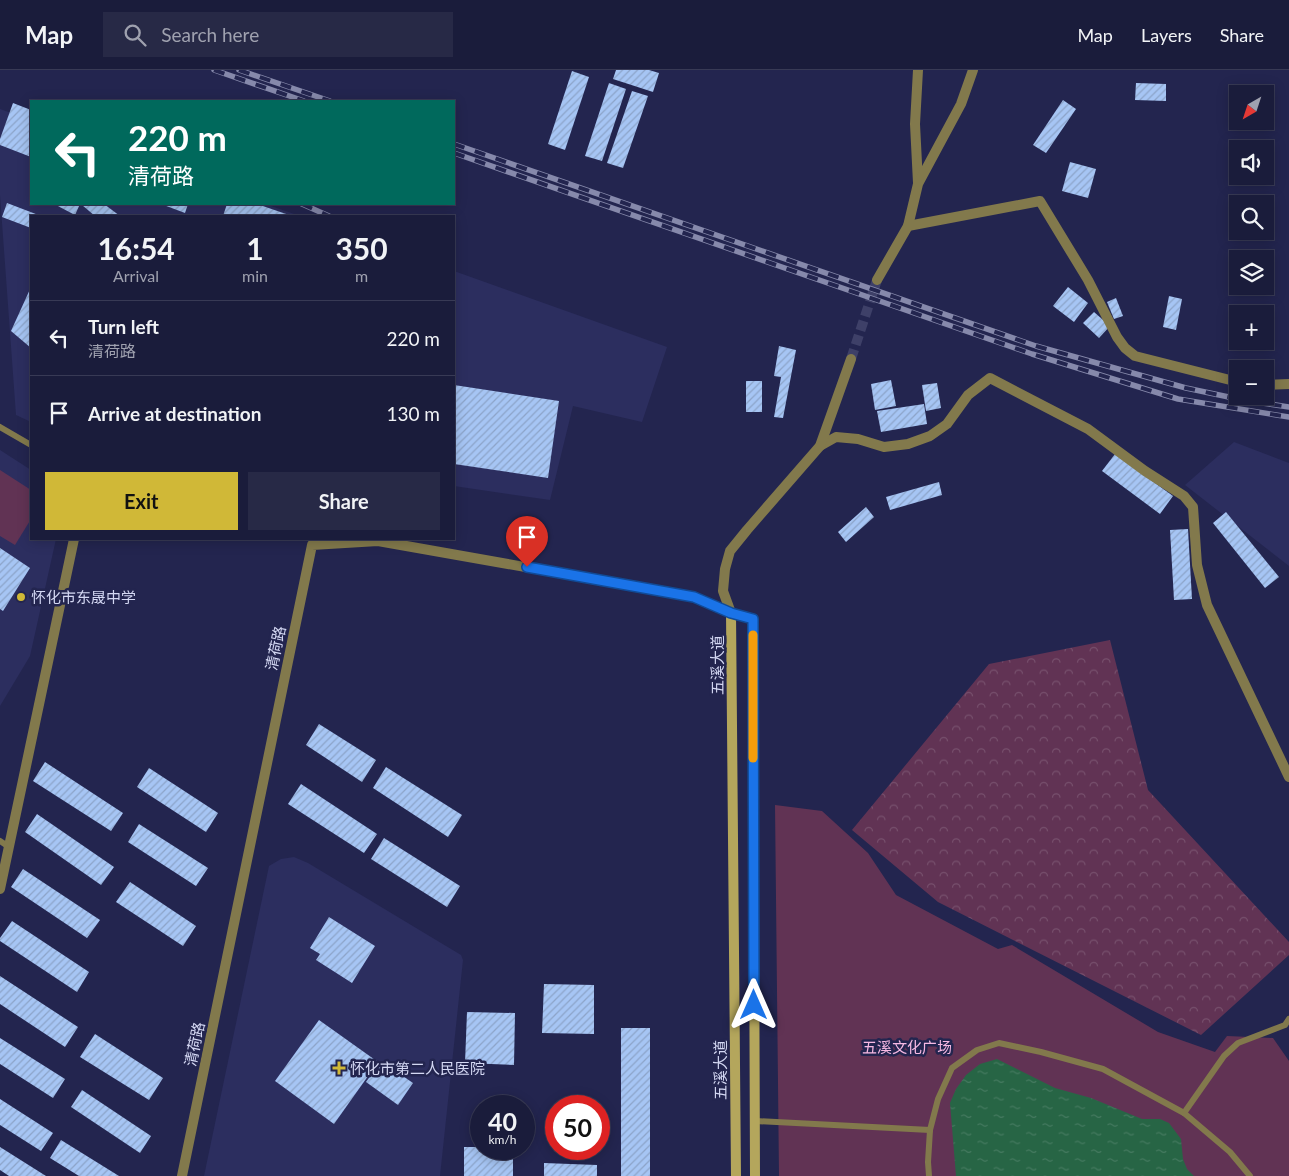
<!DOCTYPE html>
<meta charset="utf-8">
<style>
:root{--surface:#1a1c3b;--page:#272946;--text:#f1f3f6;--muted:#9fa1af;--line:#383a55;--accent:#d0b837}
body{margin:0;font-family:Lato,"Noto Sans SC",sans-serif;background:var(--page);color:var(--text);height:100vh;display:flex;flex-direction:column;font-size:19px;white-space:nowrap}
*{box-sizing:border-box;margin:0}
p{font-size:16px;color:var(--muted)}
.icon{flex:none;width:28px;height:28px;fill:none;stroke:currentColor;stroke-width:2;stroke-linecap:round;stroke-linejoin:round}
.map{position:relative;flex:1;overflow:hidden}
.side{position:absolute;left:30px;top:145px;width:425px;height:325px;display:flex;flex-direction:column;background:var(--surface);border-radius:0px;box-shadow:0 2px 12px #0003,0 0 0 1px var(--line)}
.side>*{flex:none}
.guide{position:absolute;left:30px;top:30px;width:425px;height:105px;border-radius:0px;box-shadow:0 2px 12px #0003,0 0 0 1px var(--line);background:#00695c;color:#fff;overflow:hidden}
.needle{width:32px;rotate:219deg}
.tools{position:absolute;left:1229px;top:15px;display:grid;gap:10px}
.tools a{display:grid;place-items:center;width:45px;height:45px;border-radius:0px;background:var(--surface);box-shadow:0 2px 12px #0003,0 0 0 1px var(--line);font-size:25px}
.speed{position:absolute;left:470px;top:1025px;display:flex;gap:10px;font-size:25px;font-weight:700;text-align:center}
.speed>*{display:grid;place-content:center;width:65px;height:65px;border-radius:50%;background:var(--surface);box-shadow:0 2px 12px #0003,0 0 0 1px var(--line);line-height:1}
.speed small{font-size:12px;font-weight:400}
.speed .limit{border:8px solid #d22;background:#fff;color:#111}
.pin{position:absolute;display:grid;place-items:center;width:42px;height:42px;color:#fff;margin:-51px -21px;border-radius:50% 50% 50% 0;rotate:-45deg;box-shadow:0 0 5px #0007}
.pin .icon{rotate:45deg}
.me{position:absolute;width:55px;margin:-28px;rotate:0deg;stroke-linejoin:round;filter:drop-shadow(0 0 4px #0008)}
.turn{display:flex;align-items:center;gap:18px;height:105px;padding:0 15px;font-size:22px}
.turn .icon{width:65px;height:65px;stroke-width:2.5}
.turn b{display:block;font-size:35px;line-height:42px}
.eta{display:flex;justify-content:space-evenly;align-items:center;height:85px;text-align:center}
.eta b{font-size:30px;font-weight:700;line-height:35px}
.primary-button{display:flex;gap:10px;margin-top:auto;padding:10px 15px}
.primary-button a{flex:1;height:58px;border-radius:0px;background:var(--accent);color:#111;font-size:20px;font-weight:700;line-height:58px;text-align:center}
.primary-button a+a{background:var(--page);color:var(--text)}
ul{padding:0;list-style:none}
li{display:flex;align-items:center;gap:15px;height:75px;padding:0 15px;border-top:1px solid var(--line)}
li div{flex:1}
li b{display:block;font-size:19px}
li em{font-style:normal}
header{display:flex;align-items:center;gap:30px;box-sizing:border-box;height:70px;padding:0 25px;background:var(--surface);border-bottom:1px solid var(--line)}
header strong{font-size:24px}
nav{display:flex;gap:28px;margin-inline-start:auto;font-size:18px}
.search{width:350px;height:45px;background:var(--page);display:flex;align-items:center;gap:12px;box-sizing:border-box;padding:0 18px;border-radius:0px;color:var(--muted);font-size:19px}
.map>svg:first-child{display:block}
.built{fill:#2c2e5f}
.green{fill:#613354}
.forest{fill:url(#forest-crowns)}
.water{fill:url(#water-ripples)}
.building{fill:url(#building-hatch)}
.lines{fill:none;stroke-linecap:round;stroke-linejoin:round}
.tertiary-tunnel{stroke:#3e4068;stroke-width:10;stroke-dasharray:10 5;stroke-linecap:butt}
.service{stroke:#82794c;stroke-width:6}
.minor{stroke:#82794c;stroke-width:10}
.tertiary{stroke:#82794c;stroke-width:10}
.secondary{stroke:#b4a65c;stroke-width:10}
.rail-casing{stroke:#8689ab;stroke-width:5.5}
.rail{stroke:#23254f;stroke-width:4;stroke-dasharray:11;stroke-linecap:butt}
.route-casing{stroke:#114b97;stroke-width:12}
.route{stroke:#1a73e8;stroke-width:9}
.slow{stroke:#f59e0b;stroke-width:9}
.poi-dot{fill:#d0b837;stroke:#23254f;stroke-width:2}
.labels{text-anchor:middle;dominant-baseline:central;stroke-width:5;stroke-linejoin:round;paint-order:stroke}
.poi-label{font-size:15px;fill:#d4d8f3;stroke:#23254f;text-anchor:start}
.street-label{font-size:15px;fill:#d4d8f3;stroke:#23254f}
.park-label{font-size:15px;fill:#f7b9e3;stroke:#23254f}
</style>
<header>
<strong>Map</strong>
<div class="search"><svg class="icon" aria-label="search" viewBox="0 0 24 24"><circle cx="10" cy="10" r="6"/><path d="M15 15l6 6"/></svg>Search here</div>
<nav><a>Map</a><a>Layers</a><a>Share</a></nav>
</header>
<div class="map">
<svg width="1289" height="1106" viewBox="0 0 1289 1106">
<defs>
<pattern id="forest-crowns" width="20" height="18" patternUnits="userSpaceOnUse" patternTransform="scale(1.25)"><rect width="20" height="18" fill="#613354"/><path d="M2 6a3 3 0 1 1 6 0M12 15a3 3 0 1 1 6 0" fill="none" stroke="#77506d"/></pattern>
<pattern id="water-ripples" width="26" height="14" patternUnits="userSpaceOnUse" patternTransform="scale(1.25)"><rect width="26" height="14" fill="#276545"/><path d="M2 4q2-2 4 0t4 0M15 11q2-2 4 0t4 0" fill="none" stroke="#457a60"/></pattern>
<pattern id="building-hatch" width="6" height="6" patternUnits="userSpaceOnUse" patternTransform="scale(1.25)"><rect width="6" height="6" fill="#a6c5f4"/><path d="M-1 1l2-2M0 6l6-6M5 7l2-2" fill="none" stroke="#8ca4c9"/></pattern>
</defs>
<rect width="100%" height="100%" fill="#23254f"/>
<!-- built -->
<g class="built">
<path d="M0,39L31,50V134H265L300,146H31V352L16,345L0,125Z"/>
<path d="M454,201L667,277L642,352L573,336L550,430L454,416Z"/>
<path d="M1234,372L1289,393V496L1185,415Z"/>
<path d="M0,380L31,400V469H56L30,586L0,636Z"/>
<path d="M294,787L308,793L461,885L463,890L440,1106H204L269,796L281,789Z"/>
</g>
<!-- green -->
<g class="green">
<path d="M0,400L31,420V449L15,475L0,466Z"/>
<path d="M775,735L822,741L868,783L896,825L998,879L1012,875L1158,962L1215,982L1227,966L1273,968L1289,991V1106H779Z"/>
</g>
<!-- forest -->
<path class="forest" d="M1110,570L1148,720L1289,872V885L1201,965L938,832L852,760L989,594Z"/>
<!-- water -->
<path class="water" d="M997,989L1055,1018L1091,1028L1142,1049H1160L1169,1053L1181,1069L1183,1089L1187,1099L1194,1106H956L950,1033L956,1019L966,1005L980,994Z"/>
<!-- building -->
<g class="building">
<path d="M616,0H649L659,3L653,22L613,9Z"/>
<path d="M572,1L589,7L565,80L548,74Z"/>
<path d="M609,13L626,19L602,91L585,86Z"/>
<path d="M1136,13L1166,14V31L1135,30Z"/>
<path d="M632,21L648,26L623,98L607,93Z"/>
<path d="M1063,30L1076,39L1046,83L1033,75Z"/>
<path d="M13,33L31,40V87L0,75V69Z"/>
<path d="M1070,92L1096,99L1088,128L1062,121Z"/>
<path d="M7,133L41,146H31V158L2,147Z"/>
<path d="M54,134H80L75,145Z"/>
<path d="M83,134H104L120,146H95L82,135Z"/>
<path d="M161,134H188L185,143Z"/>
<path d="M227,134H257L292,146H223Z"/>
<path d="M31,217V278L11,261Z"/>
<path d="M1068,217L1088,233L1074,252L1053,236Z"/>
<path d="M1169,226L1182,229L1176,260L1163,257Z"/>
<path d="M1116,228L1123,246L1114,249L1107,232Z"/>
<path d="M1094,242L1110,256L1099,268L1083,253Z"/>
<path d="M779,276L796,280L783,348L774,347L781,307L774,306Z"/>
<path d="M891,310L896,336L875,340L871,314Z"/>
<rect x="746" y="311" width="16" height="31"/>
<path d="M937,313L941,338L926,341L922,315Z"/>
<path d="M454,315L559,331L548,408L454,394Z"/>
<path d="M924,334L927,354L881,362L877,341Z"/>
<path d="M1115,384L1173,426L1160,444L1102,401Z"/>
<path d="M939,412L942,425L890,440L886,427Z"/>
<path d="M866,437L874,447L846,472L838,462Z"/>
<path d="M1226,442L1279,507L1265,518L1213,453Z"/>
<path d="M1188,459L1192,529L1174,530L1170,460Z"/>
<path d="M0,478L30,498L3,541L0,539Z"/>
<path d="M319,654L376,690L362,712L306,675Z"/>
<path d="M45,692L123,743L111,761L33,711Z"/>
<path d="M386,697L462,745L448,767L373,718Z"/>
<path d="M149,698L218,743L206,762L137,717Z"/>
<path d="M301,714L377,764L364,783L288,734Z"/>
<path d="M37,744L114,797L101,815L25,762Z"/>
<path d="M139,754L208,798L196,816L128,772Z"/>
<path d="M384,768L460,816L447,837L371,789Z"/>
<path d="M23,799L100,850L87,868L11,817Z"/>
<path d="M130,812L196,856L183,876L116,832Z"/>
<path d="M329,847L375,876L352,913L316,890L320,884L310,878Z"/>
<path d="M12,851L89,902L77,922L0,871V868Z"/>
<path d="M0,906L78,957L65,977L0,934Z"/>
<path d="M544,914L594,915V964L542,963Z"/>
<path d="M467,942L515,943L514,995L465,993Z"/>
<path d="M319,950L378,992L334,1054L275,1011Z"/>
<rect x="621" y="958" width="29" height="148"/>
<path d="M95,964L163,1008L149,1030L80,987Z"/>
<path d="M0,968L65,1009L53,1028L0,994Z"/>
<path d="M381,991L413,1013L398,1035L366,1012Z"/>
<path d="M82,1020L151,1066L140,1083L71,1037Z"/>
<path d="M0,1029L53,1063L41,1081L0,1055Z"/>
<path d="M61,1070L119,1106H79L50,1088Z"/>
<path d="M0,1077L46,1106H9L0,1100Z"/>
<path d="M464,1077H481V1079H513V1106H464Z"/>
<path d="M544,1093L597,1095V1106H544Z"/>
</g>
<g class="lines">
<!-- tertiary-tunnel -->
<path class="tertiary-tunnel" d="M851,289L877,210"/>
<!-- service -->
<g class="service">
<path d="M0,357L31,375"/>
<path d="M0,771L9,777"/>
<path d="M1184,1043L1224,986L1238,973L1285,955L1289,949"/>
<path d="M755,1051L930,1060"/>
<path d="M929,1106L928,1092L930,1060L938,1029L952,998L977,980L999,973L1041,982L1103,999L1184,1043L1230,1082L1250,1106"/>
</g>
<!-- minor -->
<g class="minor">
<path d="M908,156L1040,131L1088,210L1117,267L1125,278L1135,286L1238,312"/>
<path d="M1265,315L1289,314"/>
<path d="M820,376L836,367L858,369L884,377L908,374L930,366L947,354L968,325L990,308L1088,359L1145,401L1184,426L1193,437L1197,495L1207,535L1289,707"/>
<path d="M0,819L74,469"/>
</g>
<!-- tertiary -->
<g class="tertiary">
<path d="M918,113L915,54L918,0"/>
<path d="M877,210L908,156L918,114L961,34L973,0"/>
<path d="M731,543L723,521L725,499L730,481L747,460L820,376L851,289"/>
<path d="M182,1106L312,475L378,471L694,527L731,543"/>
</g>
<!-- secondary -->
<path class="secondary" d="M736,1106L731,543L753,549L755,1106"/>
<!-- rail casing -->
<g class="rail-casing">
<g id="rail">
<path d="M214,0L304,31"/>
<path d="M239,0L330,31"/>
<path d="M454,74L1036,276L1186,318L1243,330L1289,337"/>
<path d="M454,83L1032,284L1178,329L1289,347"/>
<path d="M302,134L329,146"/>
</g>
</g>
<!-- rail -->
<use href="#rail" class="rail"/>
</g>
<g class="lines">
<!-- route casing -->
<g class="route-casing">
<path id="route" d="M527,497L694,527L731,543L753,549L754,935"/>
</g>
<!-- route -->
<use href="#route" class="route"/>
<!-- slow -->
<path class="slow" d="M753,565V688"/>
</g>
<!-- markers -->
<g class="poi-dot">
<circle cx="21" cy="527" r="5"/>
<path d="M336.5 990.5h5v5h5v5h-5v5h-5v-5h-5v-5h5z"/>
</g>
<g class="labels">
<!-- poi labels -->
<g class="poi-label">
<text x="31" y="527">怀化市东晟中学</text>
<text x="350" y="998">怀化市第二人民医院</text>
</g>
<!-- street labels -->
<g class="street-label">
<text transform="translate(275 578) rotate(-78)">清荷路</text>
<text transform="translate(717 595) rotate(-90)">五溪大道</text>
<text transform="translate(194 974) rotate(-78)">清荷路</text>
<text transform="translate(720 1000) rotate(-90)">五溪大道</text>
</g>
<!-- park labels -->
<g class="park-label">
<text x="907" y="977">五溪文化广场</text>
</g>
</g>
</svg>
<div class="tools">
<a><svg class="needle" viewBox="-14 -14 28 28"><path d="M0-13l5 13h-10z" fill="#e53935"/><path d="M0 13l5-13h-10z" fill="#9fa1af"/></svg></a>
<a><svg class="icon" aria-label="sound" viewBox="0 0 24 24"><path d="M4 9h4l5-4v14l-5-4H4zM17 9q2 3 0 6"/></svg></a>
<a><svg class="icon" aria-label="search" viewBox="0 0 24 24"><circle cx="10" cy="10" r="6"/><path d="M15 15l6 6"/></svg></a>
<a><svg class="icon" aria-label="layers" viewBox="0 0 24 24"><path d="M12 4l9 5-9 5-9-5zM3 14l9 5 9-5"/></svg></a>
<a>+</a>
<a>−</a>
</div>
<div class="speed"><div>40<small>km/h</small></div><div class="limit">50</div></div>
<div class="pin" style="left:527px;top:497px;background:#d93025"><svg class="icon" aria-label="arrive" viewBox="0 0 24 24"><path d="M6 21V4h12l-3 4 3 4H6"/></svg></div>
<svg class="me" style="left:754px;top:935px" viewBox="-20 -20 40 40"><path d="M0-17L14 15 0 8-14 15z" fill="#1a73e8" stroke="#fff" stroke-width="4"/></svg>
<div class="guide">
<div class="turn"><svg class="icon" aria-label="left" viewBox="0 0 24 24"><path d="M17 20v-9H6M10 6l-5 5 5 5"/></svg><div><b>220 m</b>清荷路</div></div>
</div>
<section class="side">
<div class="eta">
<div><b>16:54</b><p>Arrival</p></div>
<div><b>1</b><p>min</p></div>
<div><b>350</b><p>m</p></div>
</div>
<ul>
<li><svg class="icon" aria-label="left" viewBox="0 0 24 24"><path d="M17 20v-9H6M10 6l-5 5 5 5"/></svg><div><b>Turn left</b><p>清荷路</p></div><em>220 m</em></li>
<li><svg class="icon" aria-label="arrive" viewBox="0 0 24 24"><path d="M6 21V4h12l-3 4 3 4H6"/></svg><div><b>Arrive at destination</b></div><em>130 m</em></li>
</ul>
<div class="primary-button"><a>Exit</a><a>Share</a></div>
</section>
</div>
